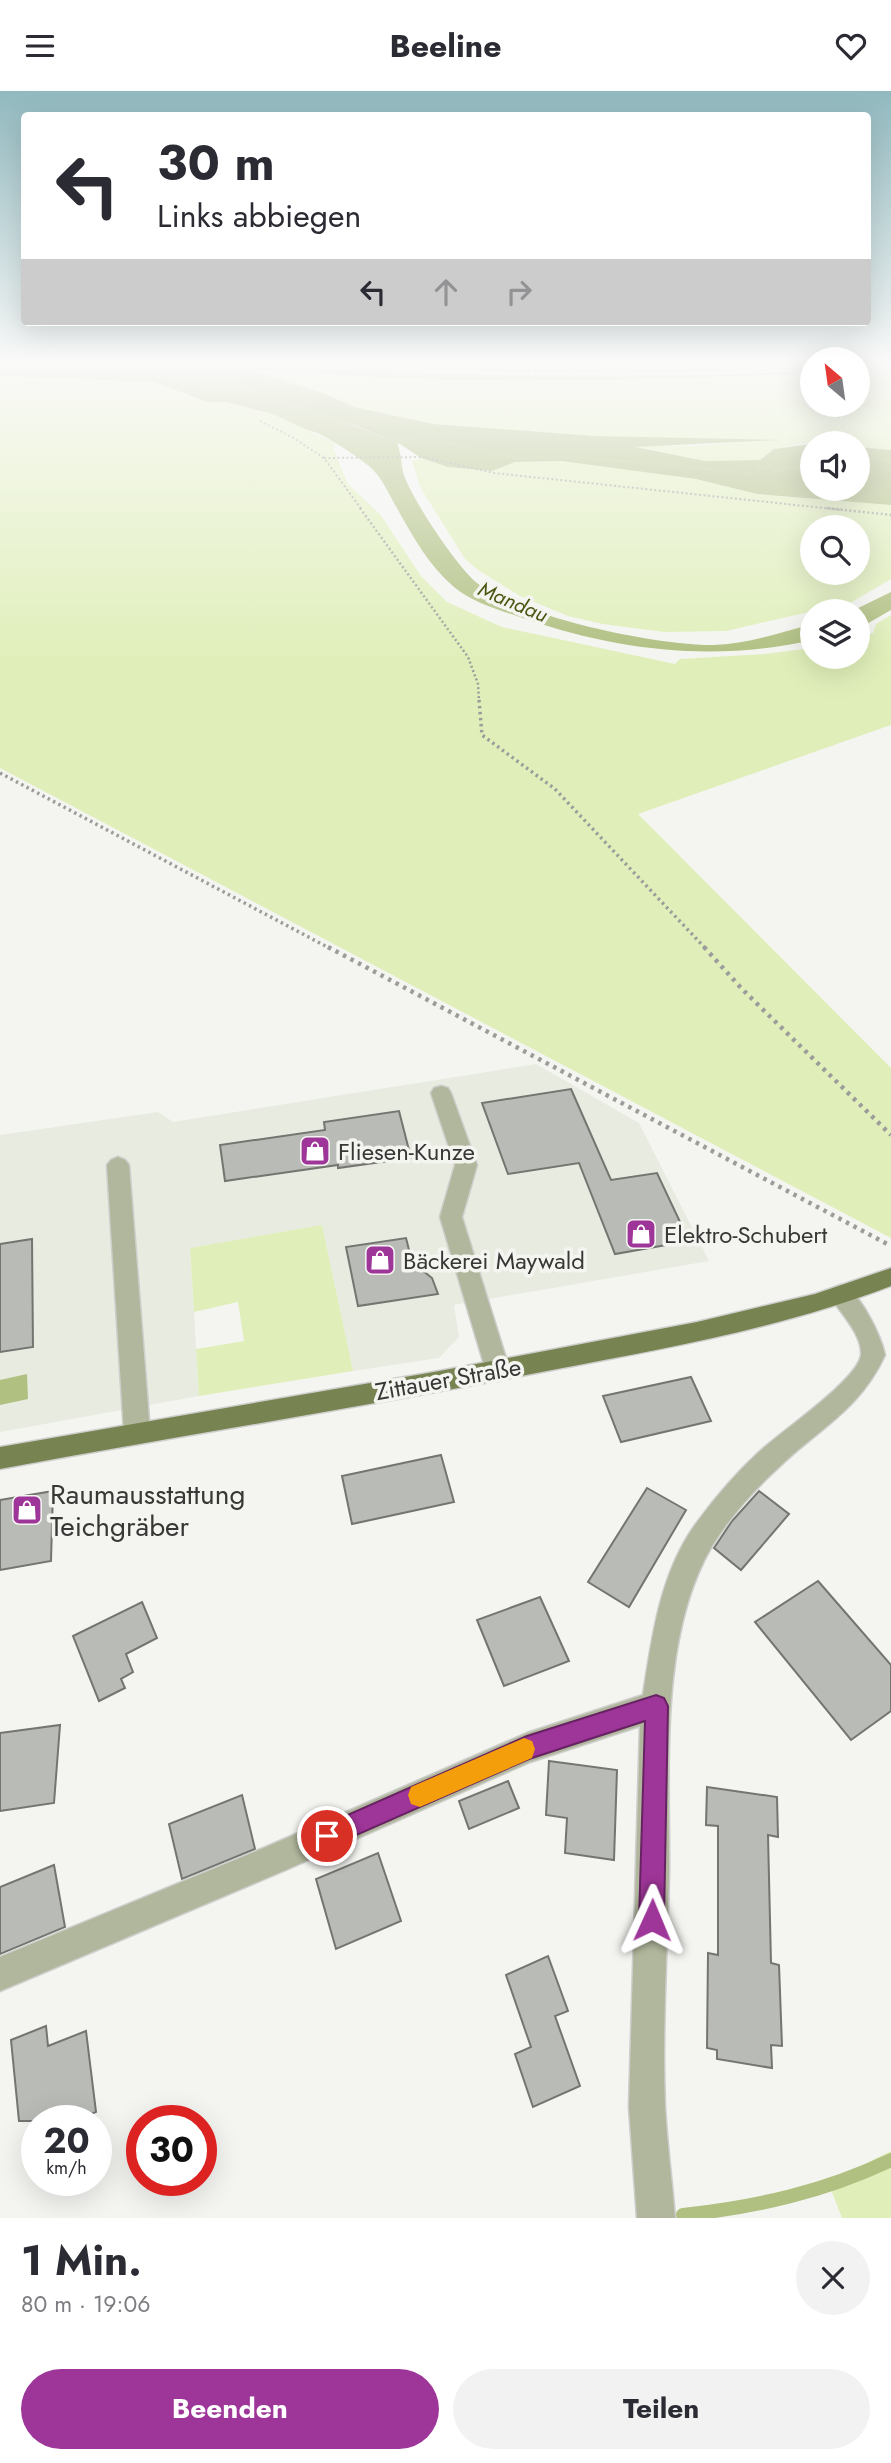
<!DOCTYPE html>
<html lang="de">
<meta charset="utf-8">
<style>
:root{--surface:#fff;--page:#f2f2f3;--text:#2b2b33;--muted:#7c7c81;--accent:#9e3598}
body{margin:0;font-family:Jost,sans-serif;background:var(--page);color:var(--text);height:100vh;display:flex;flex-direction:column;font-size:26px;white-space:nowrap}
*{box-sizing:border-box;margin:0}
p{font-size:23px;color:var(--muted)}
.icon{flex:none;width:38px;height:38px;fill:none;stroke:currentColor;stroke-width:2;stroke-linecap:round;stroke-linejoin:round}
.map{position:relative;height:2127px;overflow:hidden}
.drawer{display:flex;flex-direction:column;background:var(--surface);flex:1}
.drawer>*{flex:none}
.top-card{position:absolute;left:21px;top:21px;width:850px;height:214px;border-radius:7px;box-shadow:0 7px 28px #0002;background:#fff;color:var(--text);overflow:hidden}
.needle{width:46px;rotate:331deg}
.buttons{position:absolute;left:800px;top:256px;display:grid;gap:14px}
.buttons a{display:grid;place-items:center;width:70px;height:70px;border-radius:50%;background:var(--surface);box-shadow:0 7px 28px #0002;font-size:35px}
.speed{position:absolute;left:21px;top:2014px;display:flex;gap:14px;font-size:35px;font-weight:700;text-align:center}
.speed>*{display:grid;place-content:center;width:91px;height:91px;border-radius:50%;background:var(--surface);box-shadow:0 7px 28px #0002;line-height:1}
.speed small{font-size:18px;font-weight:400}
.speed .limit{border:10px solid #d22;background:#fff;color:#111}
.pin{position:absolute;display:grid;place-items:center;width:60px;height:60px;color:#fff;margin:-30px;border:4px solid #fff;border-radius:50%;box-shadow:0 2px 7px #0007}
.me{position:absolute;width:77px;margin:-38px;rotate:1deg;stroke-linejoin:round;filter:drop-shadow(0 0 5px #0008)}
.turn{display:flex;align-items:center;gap:24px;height:147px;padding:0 21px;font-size:32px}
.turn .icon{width:91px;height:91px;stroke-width:2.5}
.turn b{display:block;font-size:49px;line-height:60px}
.lanes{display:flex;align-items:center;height:66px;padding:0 21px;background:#0003;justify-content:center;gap:35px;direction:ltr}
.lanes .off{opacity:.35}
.round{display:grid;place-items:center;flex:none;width:74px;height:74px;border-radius:37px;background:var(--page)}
.overview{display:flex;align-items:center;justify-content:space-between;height:119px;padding:0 21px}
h1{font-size:42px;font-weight:700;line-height:52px}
.primary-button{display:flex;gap:14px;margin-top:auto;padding:14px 21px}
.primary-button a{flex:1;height:80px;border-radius:42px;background:var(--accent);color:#fff;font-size:28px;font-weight:700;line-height:80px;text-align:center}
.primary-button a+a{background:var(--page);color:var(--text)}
header{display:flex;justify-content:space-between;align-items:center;height:91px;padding:0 21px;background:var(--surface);font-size:32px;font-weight:700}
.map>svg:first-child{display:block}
.built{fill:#e8ebe0}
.green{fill:#e0efba;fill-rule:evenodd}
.forest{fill:#acbc7d}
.water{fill:#b0c081}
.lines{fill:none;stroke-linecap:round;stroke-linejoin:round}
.stream-far1{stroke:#b0c081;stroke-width:3.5}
.stream{stroke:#b0c081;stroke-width:14}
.river{fill:#b0c081;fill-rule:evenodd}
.building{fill:#b9bbb7;stroke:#747571;stroke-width:2}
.minor-casing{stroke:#cecfcc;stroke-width:3}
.major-casing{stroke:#cecfcc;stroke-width:3}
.path-far3{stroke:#9c9d9a;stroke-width:2;stroke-dasharray:2 2.5;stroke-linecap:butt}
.path-far2{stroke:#9c9d9a;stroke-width:2.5;stroke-dasharray:2 2.5;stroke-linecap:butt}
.path-far1{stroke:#9c9d9a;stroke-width:3.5;stroke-dasharray:2.5 3.5;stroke-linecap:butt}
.path{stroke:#9c9d9a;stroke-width:4.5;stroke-dasharray:3.5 5;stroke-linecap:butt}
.minor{fill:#b0b79c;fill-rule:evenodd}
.major{fill:#778351;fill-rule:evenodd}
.rail{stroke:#878885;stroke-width:2.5;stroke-dasharray:3.5 3.5;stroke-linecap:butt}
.route{fill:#9e3598;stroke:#672263;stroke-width:2}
.slow{fill:#f59e0b}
.labels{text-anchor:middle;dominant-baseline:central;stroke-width:7;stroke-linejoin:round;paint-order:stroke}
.far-water-label{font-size:21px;font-style:italic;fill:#4a5712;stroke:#f4f5f1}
.poi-label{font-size:24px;fill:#373836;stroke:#f4f5f1;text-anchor:start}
.street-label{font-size:24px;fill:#373836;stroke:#f4f5f1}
.near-poi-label{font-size:28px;fill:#373836;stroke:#f4f5f1;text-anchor:start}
</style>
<header><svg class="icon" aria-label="menu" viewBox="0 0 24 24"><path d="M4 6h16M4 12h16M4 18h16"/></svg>Beeline<svg class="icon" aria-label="heart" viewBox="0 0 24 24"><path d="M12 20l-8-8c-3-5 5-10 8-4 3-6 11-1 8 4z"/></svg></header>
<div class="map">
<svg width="891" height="2127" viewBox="0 0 891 2127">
<rect width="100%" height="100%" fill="#f4f5f1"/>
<!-- built -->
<g class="built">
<path d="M205,270H350L519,278L812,274V280L638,284L411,281Z"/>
<path d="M536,973L639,1032L709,1170L454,1214L459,1246L439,1267L353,1280L322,1135L190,1157L199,1305L0,1341V1044L158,1021L173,1031Z"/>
</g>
<!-- green -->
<g class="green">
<path d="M266,279L421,288H648L812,282V313H858V280H891V359L858,356V352L810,351L774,358L760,369L705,370L629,355H690L775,349L596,345L433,333L354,316L326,303L255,281Z"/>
<path d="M0,285L154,291L207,311H226L277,324L335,352L334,359L348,393L380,423L421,485L447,511L502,536L675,573L680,568L765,563L812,557V565H858V546L873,542L876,533L891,524V634L638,723L891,977V1147L0,677Z"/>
<path d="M421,367L448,376L492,380L515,371L561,370L696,388L757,403L891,414V488L852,511L726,540L664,541L603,533L568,525L520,505L478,479L465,468L420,396L412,370ZM812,436H858V481H812Z"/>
<path d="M322,1134L353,1280L199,1305L196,1258L244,1250L238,1211L194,1221L190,1157Z"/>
<path d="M891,2060V2127H842L828,2091Z"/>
</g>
<!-- forest -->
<g class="forest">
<path d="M102,270C204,270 306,277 409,281C543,286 678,286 812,280V282C682,288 550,292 419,288C368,287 317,281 266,279L256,281L326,303L354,316L433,333L596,345L782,349L635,356L705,370L760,369L774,358L818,352H812V397H858V356L891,359V414L757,403L696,388L561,370L515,371L492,380L448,376L421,367L397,351L351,333L234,292L192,281Z"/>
<path d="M369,270H812V272L661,276Z"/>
<path d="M112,275L187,286L243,307L277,324L226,311H207L154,291L0,285V277Z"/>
</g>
<!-- water -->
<g class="water">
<path d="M0,270C67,270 144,268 209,284C273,301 335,328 397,351C401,362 401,371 403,381C410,406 457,476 477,492C520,526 658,555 713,554C746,553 780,542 812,533V549C716,571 619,560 526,528C502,520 473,512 454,496C430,476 413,446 398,419C389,404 383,387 369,375C356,365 340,354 325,346C316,340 305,339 296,334C260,318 227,299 190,287C132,268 60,276 0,277Z"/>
<path d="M891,501V519L858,538V520H852Z"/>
<path d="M27,1283L28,1308L0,1314V1289Z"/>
</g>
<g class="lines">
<!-- stream-far1 -->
<g class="stream-far1">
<path d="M155,275L162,270"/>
<path d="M382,349L448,352L509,366H560L663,373L751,383L758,382L757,377L769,375L775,380L788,376L812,375"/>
<path d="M858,365L891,370"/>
</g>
<!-- stream -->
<path class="stream" d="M683,2124C756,2116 824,2101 891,2069"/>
<!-- river -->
<path class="river" d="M0,270C77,270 156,262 229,290C239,293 251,296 257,304L254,309C235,313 211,298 193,292C130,274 64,275 0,278Z"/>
</g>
<!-- building -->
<g class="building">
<path d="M571,998L611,1089L657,1082L689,1150L615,1163L579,1072L508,1083L482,1012Z"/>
<path d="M399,1020L411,1067L338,1077V1074L225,1090L220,1054L325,1039L324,1031Z"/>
<path d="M406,1147L412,1171L432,1187L438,1203L358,1215L346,1156Z"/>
<path d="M32,1148L33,1256L0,1261V1153Z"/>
<path d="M691,1286L711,1330L621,1351L603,1305Z"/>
<path d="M441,1364L454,1411L352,1433L342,1385Z"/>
<path d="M647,1397L686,1419L629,1516L588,1491Z"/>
<path d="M53,1400L51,1470L0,1479V1409Z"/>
<path d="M759,1400L789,1423L741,1479L714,1457L732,1430Z"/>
<path d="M818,1490L891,1574V1620L851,1649L755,1531Z"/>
<path d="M540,1506L569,1570L504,1595L477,1529Z"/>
<path d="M142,1511L157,1547L126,1563L133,1581L121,1588L125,1597L99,1610L73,1545Z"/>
<path d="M60,1634L54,1712L0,1720V1642Z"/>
<path d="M549,1670L617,1679L614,1769L565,1762L567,1727L546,1724Z"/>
<path d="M508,1690L519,1717L469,1738L459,1710Z"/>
<path d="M707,1696L777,1706L778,1746L768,1744L771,1872L779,1874L782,1955L771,1954L772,1977L717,1968V1959L707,1957L708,1862L718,1864V1735L706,1734Z"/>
<path d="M242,1704L255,1758L182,1788L169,1733Z"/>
<path d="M378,1762L401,1830L336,1858L316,1788Z"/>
<path d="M54,1774L65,1836L0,1863V1796Z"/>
<path d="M548,1865L568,1920L555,1925L580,1995L533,2016L515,1963L531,1956L506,1884Z"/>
<path d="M46,1935L48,1955L86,1940L96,2021L75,2030H19L11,1949Z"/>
</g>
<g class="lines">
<!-- minor casing -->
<g class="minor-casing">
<g id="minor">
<path d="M441,995L448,997L451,1002L477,1074L462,1126L510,1280L507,1287L498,1290L489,1287L486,1280L440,1126L455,1074L431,1002L434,997Z"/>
<path d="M118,1066L125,1069L129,1074L150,1341L146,1349L137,1352L128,1349L124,1341L107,1074L111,1069Z"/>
<path d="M841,1194C860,1200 881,1245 885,1264C860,1319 818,1338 777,1378C753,1400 729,1427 712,1455C658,1547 670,1680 669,1783C667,1860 662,1939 665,2016C667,2053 672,2090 675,2127H637L629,2016L640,1635L530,1671L288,1778L0,1900V1866L266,1756L527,1642L643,1604C652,1546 660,1483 695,1434C714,1408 735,1383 758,1362C779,1342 858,1289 861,1264C863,1243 838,1220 829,1203L833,1197Z"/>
</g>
</g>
<!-- major casing -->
<g class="major-casing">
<path id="major" d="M891,1177V1195C782,1237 667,1257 552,1279C369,1315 184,1344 0,1378V1356L434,1281L697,1231L815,1203Z"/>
</g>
<!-- path-far3 -->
<g class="path-far3">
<path d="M395,270L467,273L477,270"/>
<path d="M260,330L292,346L324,367L362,419"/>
<path d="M324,367L424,366L494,382L843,419"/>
</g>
<!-- path-far2 -->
<g class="path-far2">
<path d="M360,417L468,566L478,593L479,610"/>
<path d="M827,417L891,424"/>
</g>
<!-- path-far1 -->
<g class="path-far1">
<path d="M479,609L482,644L555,698L706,858"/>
<path d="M0,682L331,858"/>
</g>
<!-- path -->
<g class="path">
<path d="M328,856L891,1155"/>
<path d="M704,856L742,898L891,1044"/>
</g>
<!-- minor -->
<use href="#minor" class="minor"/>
<!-- major -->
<use href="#major" class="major"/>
<!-- rail -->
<g class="rail">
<path d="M247,270L529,280L812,278"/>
<path d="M858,274L891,272"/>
</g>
</g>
<!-- sky -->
<linearGradient id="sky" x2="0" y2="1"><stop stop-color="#91b9bf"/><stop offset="0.48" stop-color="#fafaf9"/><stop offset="1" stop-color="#fafaf9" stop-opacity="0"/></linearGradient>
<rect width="891" height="568" fill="url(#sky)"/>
<!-- route -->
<path class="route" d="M656,1604L664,1607L668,1615L664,1829L661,1838L652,1841L643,1838L639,1829L645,1630L529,1668L327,1757L318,1754L314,1745L318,1737L527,1645Z"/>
<!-- slow -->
<path class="slow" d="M524,1647L532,1650L535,1658L532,1667L420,1716L411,1713L408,1704L411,1696Z"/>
<!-- icons -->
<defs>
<g id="shop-square" transform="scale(1.575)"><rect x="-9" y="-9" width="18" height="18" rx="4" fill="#9e3598" stroke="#f4f5f1"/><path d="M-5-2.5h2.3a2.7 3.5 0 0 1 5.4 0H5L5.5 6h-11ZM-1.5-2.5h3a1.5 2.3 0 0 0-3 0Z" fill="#fff"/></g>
</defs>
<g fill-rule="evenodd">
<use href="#shop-square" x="315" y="1060"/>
<use href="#shop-square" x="641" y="1143"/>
<use href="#shop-square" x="380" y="1169"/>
<use href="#shop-square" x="27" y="1419"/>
</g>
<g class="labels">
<!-- far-water labels -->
<g class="far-water-label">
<text transform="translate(513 511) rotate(23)">Mandau</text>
</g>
<!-- poi labels -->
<g class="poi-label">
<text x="338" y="1060">Fliesen-Kunze</text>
<text x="664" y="1143">Elektro-Schubert</text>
<text x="403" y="1169">Bäckerei Maywald</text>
</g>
<!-- street labels -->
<g class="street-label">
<text transform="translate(448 1288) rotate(-10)">Zittauer Straße</text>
</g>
<!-- near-poi labels -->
<g class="near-poi-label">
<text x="50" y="1403">Raumausstattung<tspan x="50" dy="32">Teichgräber</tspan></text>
</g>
</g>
</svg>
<div class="buttons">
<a><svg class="needle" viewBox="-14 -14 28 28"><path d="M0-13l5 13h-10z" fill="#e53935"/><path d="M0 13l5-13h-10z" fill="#7c7c81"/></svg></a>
<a><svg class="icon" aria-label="sound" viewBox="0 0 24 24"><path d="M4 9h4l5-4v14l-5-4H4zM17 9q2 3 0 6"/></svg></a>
<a><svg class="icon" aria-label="search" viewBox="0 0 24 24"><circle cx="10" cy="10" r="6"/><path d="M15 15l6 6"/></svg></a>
<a><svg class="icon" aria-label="layers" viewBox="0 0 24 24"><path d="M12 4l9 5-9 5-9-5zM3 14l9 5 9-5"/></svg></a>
</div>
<div class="speed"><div>20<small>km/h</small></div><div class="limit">30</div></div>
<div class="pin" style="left:327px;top:1745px;background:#d93025"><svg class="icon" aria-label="arrive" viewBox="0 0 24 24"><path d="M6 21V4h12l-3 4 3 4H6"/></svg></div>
<svg class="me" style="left:652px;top:1829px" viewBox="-20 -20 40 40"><path d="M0-17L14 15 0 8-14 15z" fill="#9e3598" stroke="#fff" stroke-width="4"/></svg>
<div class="top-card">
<div class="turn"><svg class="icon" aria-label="left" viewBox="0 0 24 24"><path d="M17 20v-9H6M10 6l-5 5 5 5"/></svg><div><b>30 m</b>Links abbiegen</div></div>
<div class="lanes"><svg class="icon" aria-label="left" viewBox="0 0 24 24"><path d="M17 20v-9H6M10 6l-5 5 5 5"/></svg><svg class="icon off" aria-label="ahead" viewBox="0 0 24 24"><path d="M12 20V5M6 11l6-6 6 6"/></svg><svg class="icon off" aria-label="right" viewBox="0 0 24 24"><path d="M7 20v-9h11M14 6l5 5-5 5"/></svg></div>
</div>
</div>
<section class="drawer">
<div class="overview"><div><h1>1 Min.</h1><p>80 m · 19:06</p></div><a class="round"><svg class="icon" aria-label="close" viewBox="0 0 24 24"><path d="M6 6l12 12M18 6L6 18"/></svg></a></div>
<div class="primary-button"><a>Beenden</a><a>Teilen</a></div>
</section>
